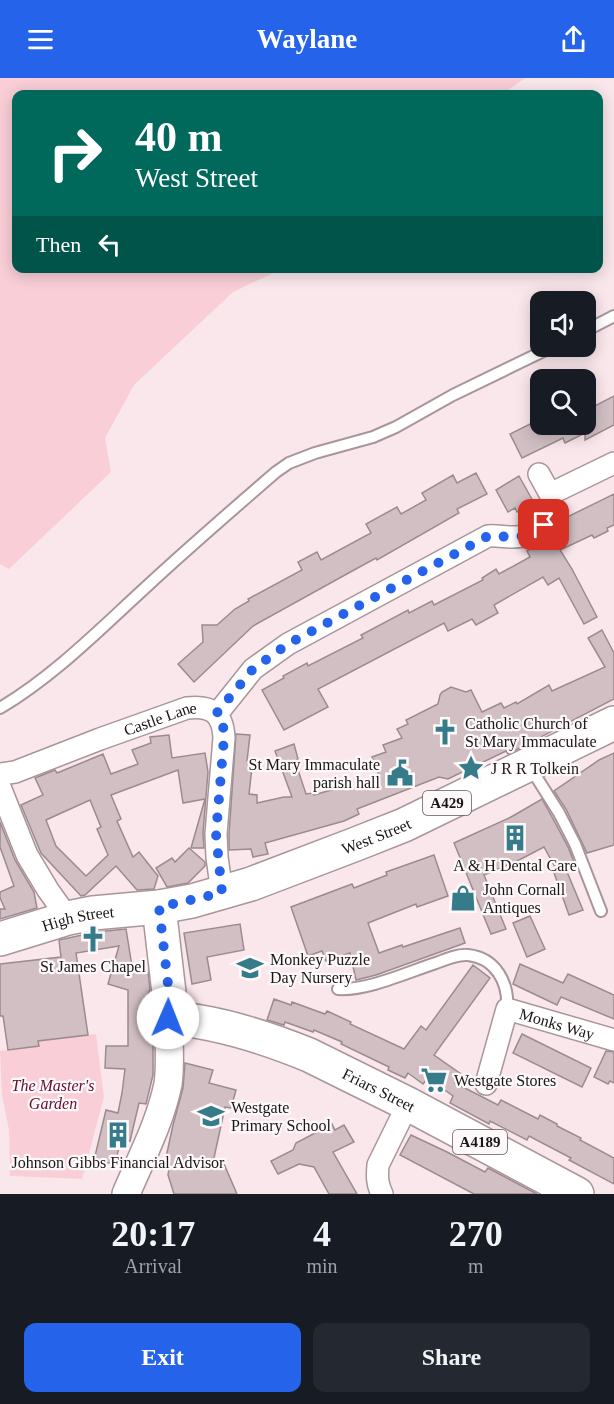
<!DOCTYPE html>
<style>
:root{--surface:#171b24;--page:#242831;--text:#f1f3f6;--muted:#9ea1a6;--accent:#2563eb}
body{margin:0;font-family:Georgia,serif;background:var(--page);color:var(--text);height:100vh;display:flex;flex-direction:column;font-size:22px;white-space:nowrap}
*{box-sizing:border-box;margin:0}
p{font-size:20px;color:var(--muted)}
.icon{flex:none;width:33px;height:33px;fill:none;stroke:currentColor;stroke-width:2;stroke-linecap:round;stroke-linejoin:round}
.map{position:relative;height:1116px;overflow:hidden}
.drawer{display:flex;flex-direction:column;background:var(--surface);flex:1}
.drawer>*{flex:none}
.guide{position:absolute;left:12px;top:12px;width:591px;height:183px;border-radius:12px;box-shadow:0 3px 15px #0003;background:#00695c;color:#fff;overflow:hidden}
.fabs{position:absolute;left:530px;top:213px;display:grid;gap:12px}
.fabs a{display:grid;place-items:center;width:66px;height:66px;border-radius:12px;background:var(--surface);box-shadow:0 3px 15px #0003;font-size:30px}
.pin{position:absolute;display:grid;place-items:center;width:51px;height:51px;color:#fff;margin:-26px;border-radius:12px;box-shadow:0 3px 9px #0006}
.me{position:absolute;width:66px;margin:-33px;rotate:1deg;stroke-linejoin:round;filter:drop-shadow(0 0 4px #0008)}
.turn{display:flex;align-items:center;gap:21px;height:126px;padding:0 24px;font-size:27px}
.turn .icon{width:78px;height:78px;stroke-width:2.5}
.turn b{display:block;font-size:42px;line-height:51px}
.then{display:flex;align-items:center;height:57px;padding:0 24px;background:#0003;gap:12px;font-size:22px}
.eta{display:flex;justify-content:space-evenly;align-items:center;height:102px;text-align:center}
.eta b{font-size:36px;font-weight:600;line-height:42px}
.primary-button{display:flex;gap:12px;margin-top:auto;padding:12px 24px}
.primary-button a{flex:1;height:69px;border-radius:12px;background:var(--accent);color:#fff;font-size:24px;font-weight:600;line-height:69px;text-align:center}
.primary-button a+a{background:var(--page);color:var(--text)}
header{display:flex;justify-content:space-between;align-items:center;height:78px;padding:0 24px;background:var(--accent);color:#fff;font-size:27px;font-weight:600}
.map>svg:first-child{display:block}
.green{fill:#f9ced7}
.building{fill:#d1bfc3;stroke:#9c8b8e;stroke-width:1.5;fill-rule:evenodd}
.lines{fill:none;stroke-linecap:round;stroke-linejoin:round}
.service-casing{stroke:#a8969a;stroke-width:14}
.minor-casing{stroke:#a8969a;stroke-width:24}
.tertiary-casing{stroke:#a8969a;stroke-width:30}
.primary-casing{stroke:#a8969a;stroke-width:36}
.service{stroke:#fff;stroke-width:10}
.minor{stroke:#fff;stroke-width:21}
.tertiary{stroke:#fff;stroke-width:27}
.primary{stroke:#fff;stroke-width:33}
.route{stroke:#2563eb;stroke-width:10;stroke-dasharray:0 18}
.labels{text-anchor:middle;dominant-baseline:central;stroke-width:4.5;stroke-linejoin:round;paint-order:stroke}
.shield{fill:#fdf9fa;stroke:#5f595a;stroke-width:1.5}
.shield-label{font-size:15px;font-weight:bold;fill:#1b1516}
.street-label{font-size:16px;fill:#1b1516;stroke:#fdf9fa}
.poi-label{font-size:16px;fill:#1b1516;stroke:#fdf9fa;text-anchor:start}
.park-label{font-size:16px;font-style:italic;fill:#650b30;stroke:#fdf9fa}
</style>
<header><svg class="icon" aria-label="menu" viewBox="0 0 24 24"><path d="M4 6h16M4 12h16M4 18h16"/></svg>Waylane<svg class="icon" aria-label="share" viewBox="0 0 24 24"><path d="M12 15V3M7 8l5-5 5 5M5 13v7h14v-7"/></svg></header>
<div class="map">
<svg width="614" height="1116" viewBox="0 0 614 1116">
<rect width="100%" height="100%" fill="#fae7eb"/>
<!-- green -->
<g class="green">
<path d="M0,0H525L503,16H16V190L281,191L233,214L134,307L105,360L111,394L9,491L0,486Z"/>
<path d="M96,956L104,1019L82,1101L10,1098L9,1052L2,1017L0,973L38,968V963Z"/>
</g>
<!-- building -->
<g class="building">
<path d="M614,318V347L585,362V355L565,365L563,360L522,380L510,356L530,346L531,348L534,346H585V333Z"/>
<path d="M476,395L487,416L457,431L459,435L377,482L376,480L354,492L253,548L194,604L178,586L203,564L202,547H217L235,531L249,523L248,521L302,492L298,484L317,474L321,482L371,455L366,446L397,429L401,436L426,422L422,415L453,397L457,405Z"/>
<path d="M519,398L534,425L517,434L515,430L508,434L496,412Z"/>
<path d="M614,416V447L607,450L608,453L594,460L592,457L560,472L572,491L597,539L584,546L559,500L548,507L543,499L494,527L498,535L476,547L472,541L448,553L444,545L318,611L328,629L284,652L262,612L284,600L283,598L307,585L308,588L363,560L361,557L408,532L409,535L432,523L434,527L483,502L482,500L496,491L499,496L530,479L527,473L563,451L559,443Z"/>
<path d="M602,552L614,575V621L508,676L506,673L448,701L439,699L357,731L359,736L344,743L265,765L268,776L253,779L251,771L229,772V756L236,656L250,657L247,683L253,681L249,716L257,717V725L284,719H292L275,673L294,666L298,681L295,683L306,716L313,715L314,717L348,707L350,712L380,700L372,679L386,674L383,667L402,660L397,651L408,646L406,642L438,626L440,617L442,614L451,609L466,614L471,612L482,634L501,625L504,630L516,624L517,626L549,607L552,613L605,589L588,560Z"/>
<path d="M169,657L172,680L205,675L208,694L203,755L204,770H191L205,721L183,725L178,692L111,717L121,741L117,743L133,779L139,774L158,798L154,811L137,812L116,788L85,817L81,818L41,775L21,727L43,717L35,700L55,692L57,695L103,676L111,696L138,686L132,672L151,665L150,659ZM90,722L101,749L97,751L108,777L86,798L56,768L46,742Z"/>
<path d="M614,675V767L587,775L566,731L554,713L599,682Z"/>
<path d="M542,721L552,739L568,769L574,784L565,789L583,832L569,837L553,792L556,791L544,769L519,782L484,797L506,851L491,856L454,765L511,739Z"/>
<path d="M0,744L15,782L34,814L37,830L0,841V831H5L0,820V814L14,808L0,769Z"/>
<path d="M189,770L205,784V788L188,805L167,809L156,790L172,780L175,784Z"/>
<path d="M434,777L448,818L417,829L416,826L368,845L379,875L402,867L403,869L460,850L465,865L376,897L356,902L350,875L326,883L322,873L308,878L291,829L352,806L354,810L387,797L386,794Z"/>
<path d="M530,838L545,871L527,879L513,845Z"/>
<path d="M240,846L244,872L207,879L211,902L192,906L184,855Z"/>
<path d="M126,851L132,888L148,893L150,911L145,927H150L149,940L153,950V997L146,1026L139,1025L130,1063L121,1061L116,1082L110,1085L100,1084L95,1078L106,1032L118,1035L122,1015L125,991L105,990L106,968H128V912L108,906L119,868L76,875L88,957L38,963L39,968L8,972L3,938H0V886L61,879L59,862L96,854Z"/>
<path d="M520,886L563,905L568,896L614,917V941L561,919L557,927L513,906Z"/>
<path d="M473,887L490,900L434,977L461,996L455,1005L498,1027L501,1022L538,1041L540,1037L557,1046V1048L581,1060L580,1062L614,1080V1106L569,1082L571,1080L529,1058L527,1062L490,1043L489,1046L450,1025L453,1018L428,1000L423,1006L408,995L405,1000L388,992L389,989L341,966L342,964L314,952L313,954L285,944L284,947L267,942L274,921L291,927L292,924L325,936L327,933L351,944L350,946L404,971L421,948L426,952Z"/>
<path d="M522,956L591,990L582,1009L513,975Z"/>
<path d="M606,973L614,974V1005L610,1003L608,1006L594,999Z"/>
<path d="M185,985L213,992L209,1005L236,1012L231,1030L225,1029L212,1089L224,1086L237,1116H174L168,1097L170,1085L165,1084L173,1047L183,1010Z"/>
<path d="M332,1046L335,1052L344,1047L354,1064L333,1074L357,1116H329L314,1089L299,1086L278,1096L271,1083L293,1072L296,1065Z"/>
<path d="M411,1057L447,1074L485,1094L488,1090L537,1116H474L400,1077Z"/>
</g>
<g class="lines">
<!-- service casing -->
<g class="service-casing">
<g id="service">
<path d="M585,253L614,238"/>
<path d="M0,630C54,598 99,552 145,510C188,470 232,432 276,394L289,385L315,375L373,359L396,349L453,317L554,268"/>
<path d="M530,689L559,735L575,766L601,833"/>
<path d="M338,911C367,913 408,894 436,885C446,881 458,876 468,877C496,880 509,905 507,931"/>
</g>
</g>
<!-- minor casing -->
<g class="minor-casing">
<g id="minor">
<path d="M539,396L550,416L614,385"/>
<path d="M217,636L253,591L288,566L488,458C499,457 512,461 522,458C529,456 537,451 544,447"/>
<path id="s1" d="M0,696L15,694L100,661L187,630C211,627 223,635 224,660L216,756L217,779L222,815"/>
<path d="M0,709L27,777L48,812L68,840"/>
<path id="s2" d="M486,1006L507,931L614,962"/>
<path d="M382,1116C377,1106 377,1098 378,1087L408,1026"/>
</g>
</g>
<!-- tertiary casing -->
<g class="tertiary-casing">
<path id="tertiary" d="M126,1116C141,1080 160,1045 168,1006C171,985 169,962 168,940"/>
</g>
<!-- primary casing -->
<g class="primary-casing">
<g id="primary">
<path id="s3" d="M159,829L169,915L168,940C215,943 265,959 309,977L408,1026L577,1116"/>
<path id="s4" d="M0,861L68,840L93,835L159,829L192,823L251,806L356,766L404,747L614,645"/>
</g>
</g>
<!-- service -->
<use href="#service" class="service"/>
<!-- minor -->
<use href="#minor" class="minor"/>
<!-- tertiary -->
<use href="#tertiary" class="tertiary"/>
<!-- primary -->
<use href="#primary" class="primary"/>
</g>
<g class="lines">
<!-- route -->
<path class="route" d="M168,940L169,915L159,829L222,815L216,756L224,660C224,650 223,644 216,636L253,591L288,566L488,458C499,457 512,461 522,458C529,456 537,451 544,447"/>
</g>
<!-- icons -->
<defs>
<g id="church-bare" transform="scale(2.07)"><path d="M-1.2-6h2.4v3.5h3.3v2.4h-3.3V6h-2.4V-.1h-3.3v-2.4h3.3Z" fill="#367b89" stroke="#fdf9fa" stroke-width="2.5" paint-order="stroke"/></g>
<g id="sight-bare" transform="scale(2.07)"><path d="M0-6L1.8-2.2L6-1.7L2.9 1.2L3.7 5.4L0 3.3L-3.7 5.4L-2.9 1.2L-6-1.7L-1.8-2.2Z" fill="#367b89" stroke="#fdf9fa" stroke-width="2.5" paint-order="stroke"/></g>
<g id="civic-bare" transform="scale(2.07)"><path d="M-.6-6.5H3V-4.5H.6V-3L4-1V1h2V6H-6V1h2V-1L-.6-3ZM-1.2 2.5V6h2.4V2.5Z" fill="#367b89" stroke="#fdf9fa" stroke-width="2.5" paint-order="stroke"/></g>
<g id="building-bare" transform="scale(2.07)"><path d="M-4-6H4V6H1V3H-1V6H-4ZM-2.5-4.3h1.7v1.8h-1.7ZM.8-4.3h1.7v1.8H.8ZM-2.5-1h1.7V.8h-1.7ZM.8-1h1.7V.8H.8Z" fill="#367b89" stroke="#fdf9fa" stroke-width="2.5" paint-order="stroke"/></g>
<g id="shop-bare" transform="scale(2.07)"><path d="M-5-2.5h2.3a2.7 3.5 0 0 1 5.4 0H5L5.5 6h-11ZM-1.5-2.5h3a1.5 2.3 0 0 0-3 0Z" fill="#367b89" stroke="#fdf9fa" stroke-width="2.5" paint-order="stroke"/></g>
<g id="school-bare" transform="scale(2.07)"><path d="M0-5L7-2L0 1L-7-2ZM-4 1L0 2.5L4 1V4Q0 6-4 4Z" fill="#367b89" stroke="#fdf9fa" stroke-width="2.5" paint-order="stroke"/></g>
<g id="supermarket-bare" transform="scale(2.07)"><path d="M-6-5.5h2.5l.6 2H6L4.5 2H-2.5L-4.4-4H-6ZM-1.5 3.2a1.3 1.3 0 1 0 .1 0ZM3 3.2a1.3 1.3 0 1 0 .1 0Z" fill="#367b89" stroke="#fdf9fa" stroke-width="2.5" paint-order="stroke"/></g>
</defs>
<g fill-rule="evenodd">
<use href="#church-bare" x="445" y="654"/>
<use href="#sight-bare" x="471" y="690"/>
<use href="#civic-bare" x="400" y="695"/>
<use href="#building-bare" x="515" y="760"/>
<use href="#shop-bare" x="463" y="820"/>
<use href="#church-bare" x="93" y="861"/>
<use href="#school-bare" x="250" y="890"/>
<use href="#supermarket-bare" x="434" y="1002"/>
<use href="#school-bare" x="211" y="1038"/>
<use href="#building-bare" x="118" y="1057"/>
</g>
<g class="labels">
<!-- shield labels -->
<g class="shield">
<rect x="423" y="713" width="48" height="24" rx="4.5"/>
<rect x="453" y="1052" width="54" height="24" rx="4.5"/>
</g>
<g class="shield-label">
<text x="447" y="725">A429</text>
<text x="480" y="1064">A4189</text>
</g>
<!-- street labels -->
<g class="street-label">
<text stroke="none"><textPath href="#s1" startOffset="170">Castle Lane</textPath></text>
<text stroke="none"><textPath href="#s4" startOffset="392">West Street</textPath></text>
<text stroke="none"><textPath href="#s4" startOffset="81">High Street</textPath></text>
<text stroke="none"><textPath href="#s2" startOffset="130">Monks Way</textPath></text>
<text stroke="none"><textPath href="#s3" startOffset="336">Friars Street</textPath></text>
</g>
<!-- poi labels -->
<g class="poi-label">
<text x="465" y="645">Catholic Church of<tspan x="465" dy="18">St Mary Immaculate</tspan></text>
<text x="380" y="686" text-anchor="end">St Mary Immaculate<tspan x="380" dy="18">parish hall</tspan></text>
<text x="491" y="690">J R R Tolkein</text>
<text x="515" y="787" text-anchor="middle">A &amp; H Dental Care</text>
<text x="483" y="811">John Cornall<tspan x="483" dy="18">Antiques</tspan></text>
<text x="270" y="881">Monkey Puzzle<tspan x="270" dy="18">Day Nursery</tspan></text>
<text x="93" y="888" text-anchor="middle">St James Chapel</text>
<text x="454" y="1002">Westgate Stores</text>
<text x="231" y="1029">Westgate<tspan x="231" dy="18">Primary School</tspan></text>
<text x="118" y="1084" text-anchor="middle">Johnson Gibbs Financial Advisor</text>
</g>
<!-- park labels -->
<g class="park-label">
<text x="53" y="1007">The Master's<tspan x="53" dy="18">Garden</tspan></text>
</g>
</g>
</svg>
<div class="fabs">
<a><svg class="icon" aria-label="sound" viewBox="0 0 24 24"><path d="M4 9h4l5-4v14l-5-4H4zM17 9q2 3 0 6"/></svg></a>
<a><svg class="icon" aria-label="search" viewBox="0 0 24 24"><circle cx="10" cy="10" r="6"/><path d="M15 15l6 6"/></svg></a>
</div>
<div class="pin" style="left:544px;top:447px;background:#d93025"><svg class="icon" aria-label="arrive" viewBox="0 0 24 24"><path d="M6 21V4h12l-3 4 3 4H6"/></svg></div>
<svg class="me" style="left:168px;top:940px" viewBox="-20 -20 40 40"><circle r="19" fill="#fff"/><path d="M0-13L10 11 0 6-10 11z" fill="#2563eb"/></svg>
<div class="guide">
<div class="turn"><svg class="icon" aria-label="right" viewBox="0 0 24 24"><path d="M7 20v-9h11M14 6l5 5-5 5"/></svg><div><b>40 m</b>West Street</div></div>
<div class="then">Then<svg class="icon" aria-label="left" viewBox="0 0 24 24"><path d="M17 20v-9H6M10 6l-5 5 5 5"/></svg></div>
</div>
</div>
<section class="drawer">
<div class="eta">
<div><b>20:17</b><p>Arrival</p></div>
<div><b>4</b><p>min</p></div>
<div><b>270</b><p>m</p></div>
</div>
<div class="primary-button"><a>Exit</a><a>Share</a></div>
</section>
